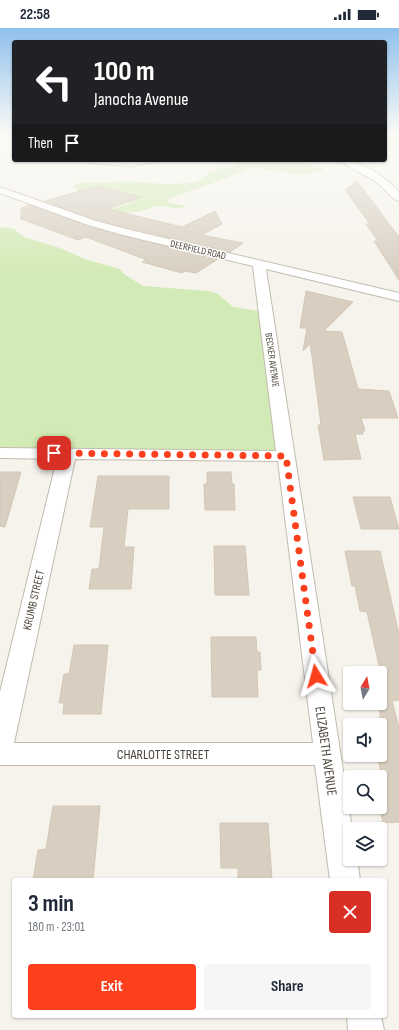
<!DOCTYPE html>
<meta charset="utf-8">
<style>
:root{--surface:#fff;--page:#f6f6f7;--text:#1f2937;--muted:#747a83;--accent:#fc3f1d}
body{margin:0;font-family:"Sofia Sans Condensed",sans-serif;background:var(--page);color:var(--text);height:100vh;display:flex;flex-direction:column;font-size:15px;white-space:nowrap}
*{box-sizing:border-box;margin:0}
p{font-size:13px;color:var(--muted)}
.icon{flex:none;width:22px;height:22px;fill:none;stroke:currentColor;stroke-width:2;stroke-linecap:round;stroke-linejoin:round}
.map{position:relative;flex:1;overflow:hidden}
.details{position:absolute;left:12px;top:850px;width:375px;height:140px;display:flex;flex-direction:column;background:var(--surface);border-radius:4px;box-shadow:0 1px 3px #0004}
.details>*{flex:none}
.banner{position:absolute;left:12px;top:12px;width:375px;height:122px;border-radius:4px;box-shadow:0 1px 3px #0004;background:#202124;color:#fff;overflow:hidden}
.needle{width:26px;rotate:10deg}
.tools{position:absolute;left:343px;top:638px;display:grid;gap:8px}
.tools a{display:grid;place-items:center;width:44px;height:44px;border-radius:4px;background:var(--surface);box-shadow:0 1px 3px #0004;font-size:20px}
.pin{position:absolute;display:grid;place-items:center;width:34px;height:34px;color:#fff;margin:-17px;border-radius:8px;box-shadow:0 2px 6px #0006}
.me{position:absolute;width:44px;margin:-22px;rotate:352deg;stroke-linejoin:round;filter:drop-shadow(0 0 3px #0008)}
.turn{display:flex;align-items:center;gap:14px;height:84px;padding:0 16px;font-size:18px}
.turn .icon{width:52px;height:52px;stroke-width:2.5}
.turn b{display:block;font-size:28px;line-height:34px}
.then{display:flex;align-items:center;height:38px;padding:0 16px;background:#0003;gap:8px;font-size:15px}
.round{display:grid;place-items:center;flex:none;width:42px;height:42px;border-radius:4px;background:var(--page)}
.headline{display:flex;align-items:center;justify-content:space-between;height:68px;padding:0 16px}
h1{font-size:24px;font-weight:700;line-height:30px}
.cta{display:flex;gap:8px;margin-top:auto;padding:8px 16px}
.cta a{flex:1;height:46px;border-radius:4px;background:var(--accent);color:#fff;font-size:16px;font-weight:700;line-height:46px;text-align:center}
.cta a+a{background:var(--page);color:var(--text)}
.status{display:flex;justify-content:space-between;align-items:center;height:28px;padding:0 20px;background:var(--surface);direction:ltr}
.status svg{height:11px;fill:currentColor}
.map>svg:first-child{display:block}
.green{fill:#d2eab5}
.building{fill:#d8cfc1;stroke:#d3c7b4}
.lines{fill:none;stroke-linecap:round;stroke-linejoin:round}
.minor-casing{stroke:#c2bbae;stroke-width:2}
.minor{fill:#fff;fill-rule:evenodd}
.route{stroke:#fc3f1d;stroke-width:7;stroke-dasharray:0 12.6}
.labels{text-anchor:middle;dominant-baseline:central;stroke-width:3;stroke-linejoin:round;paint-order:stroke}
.far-street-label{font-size:10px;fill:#4b4439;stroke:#fff}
.street-label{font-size:12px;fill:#4b4439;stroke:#fff}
.near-street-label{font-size:14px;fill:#4b4439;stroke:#fff}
</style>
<div class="status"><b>22:58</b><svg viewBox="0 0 49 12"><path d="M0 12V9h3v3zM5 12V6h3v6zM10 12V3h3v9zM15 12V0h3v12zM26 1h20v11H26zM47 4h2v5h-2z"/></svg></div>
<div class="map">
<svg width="399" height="1002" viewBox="0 0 399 1002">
<rect width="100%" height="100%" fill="#f6f3ec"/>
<!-- green -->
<g class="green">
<path d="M385,107H399V118L385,121Z"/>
<path d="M250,132H278L283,134H302L323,141L322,143L303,147L254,140L168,171L169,175L187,178C176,183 168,177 157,178C153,178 149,181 145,182C133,185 121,186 108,183L129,175V173L80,165L73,159L77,155H106L126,153L165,156L192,155L204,150L208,145L221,140L235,137L236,135Z"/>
<path d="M0,199L14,201L24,209L60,220L85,231L120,241L124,246L143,258L208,263L218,266L233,279L266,284L286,428L0,425Z"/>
</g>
<!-- building -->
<g class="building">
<path d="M357,153L399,209V252L374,213H378L366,196H370L345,162Z"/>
<path d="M98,158L141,169L108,181L182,199L215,183L222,196L202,207L243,215L230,224L96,192L45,173Z"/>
<path d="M30,177L87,198L123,208L218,231L196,245L185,243L182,245L142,234L147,232L86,209L78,212L21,191V180Z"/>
<path d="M306,263L353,274L324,303L342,304L358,361L389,363L398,390H361L365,403H362L363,406H355L361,431L324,432L318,397H321L312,328L310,316L303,323L307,300H300Z"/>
<path d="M0,444H21L5,499L0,498Z"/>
<path d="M207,444H231L232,456H234L235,482H205L204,456H207Z"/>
<path d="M98,448H169V481H128L124,519H134L131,561H89L92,541H99L104,499H90Z"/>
<path d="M353,469H390L399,501H361Z"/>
<path d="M214,518H245L249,567H215Z"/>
<path d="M345,523H380L399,606V672L392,673L399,700V794L383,795L380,780V767H386L377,727H380V642L367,584L360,583L355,558H352Z"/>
<path d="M211,609H256L257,624H260L261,642H257L258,669H212Z"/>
<path d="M74,617H108L101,686H63L64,675H59L64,646H69Z"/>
<path d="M53,778H100L93,852H33L38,822L46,821Z"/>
<path d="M220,795H268L272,852H238V840H221Z"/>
</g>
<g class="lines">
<!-- minor casing -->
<g class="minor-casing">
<g id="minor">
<path d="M93,132H153L152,134L132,138L97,136L94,135Z"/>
<path d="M340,132C361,132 385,148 399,164V173C391,171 384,160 378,155C367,147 347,140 340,132Z"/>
<path d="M0,159L96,193L130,202L399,265V273L266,241L352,801H350V831H357L360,852H330L315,737H0V664L57,431L0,430V420L276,423L253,238L123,207L88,197L0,165ZM75,431L278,433L313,715H14Z"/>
<path d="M347,988H381L384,1002H348Z"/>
</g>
</g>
<!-- minor -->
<use href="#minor" class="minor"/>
</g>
<!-- sky -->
<linearGradient id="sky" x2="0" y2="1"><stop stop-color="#8fc1ec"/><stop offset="0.43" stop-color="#fbfaf6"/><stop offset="1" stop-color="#fbfaf6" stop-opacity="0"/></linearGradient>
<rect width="399" height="247" fill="url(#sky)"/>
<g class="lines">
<!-- route -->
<path class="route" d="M54,425L286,428L316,648"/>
</g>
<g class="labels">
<!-- far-street labels -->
<g class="far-street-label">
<text transform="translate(198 222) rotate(13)">DEERFIELD ROAD</text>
<text transform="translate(272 332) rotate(82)">BECKER AVENUE</text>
</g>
<!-- street labels -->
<g class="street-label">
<text transform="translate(34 572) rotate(-77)">KRUMB STREET</text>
</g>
<!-- near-street labels -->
<g class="near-street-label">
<text transform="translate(326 723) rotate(82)">ELIZABETH AVENUE</text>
<text x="163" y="726">CHARLOTTE STREET</text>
</g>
</g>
</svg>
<div class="tools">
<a><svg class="needle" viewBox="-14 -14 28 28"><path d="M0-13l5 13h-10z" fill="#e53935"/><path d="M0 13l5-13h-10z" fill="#747a83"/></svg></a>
<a><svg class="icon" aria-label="sound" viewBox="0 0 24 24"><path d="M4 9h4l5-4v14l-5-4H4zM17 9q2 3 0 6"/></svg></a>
<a><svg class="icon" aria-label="search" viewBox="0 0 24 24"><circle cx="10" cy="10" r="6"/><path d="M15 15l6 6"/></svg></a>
<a><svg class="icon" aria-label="layers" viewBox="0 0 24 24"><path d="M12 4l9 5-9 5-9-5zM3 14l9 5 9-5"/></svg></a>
</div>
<div class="pin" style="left:54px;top:425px;background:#d93025"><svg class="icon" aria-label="arrive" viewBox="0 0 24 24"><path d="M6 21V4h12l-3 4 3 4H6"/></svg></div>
<svg class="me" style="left:316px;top:648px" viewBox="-20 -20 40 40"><path d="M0-17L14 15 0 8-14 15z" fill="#fc3f1d" stroke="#fff" stroke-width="4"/></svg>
<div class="banner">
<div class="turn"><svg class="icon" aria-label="left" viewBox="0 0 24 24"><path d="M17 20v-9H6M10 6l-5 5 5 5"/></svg><div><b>100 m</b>Janocha Avenue</div></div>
<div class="then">Then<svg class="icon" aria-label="arrive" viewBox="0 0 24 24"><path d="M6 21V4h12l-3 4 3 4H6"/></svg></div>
</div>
<section class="details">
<div class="headline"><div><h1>3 min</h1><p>180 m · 23:01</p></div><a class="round" style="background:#d93025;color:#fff"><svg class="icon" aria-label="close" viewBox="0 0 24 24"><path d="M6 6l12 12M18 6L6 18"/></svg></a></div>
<div class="cta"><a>Exit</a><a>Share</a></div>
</section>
</div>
